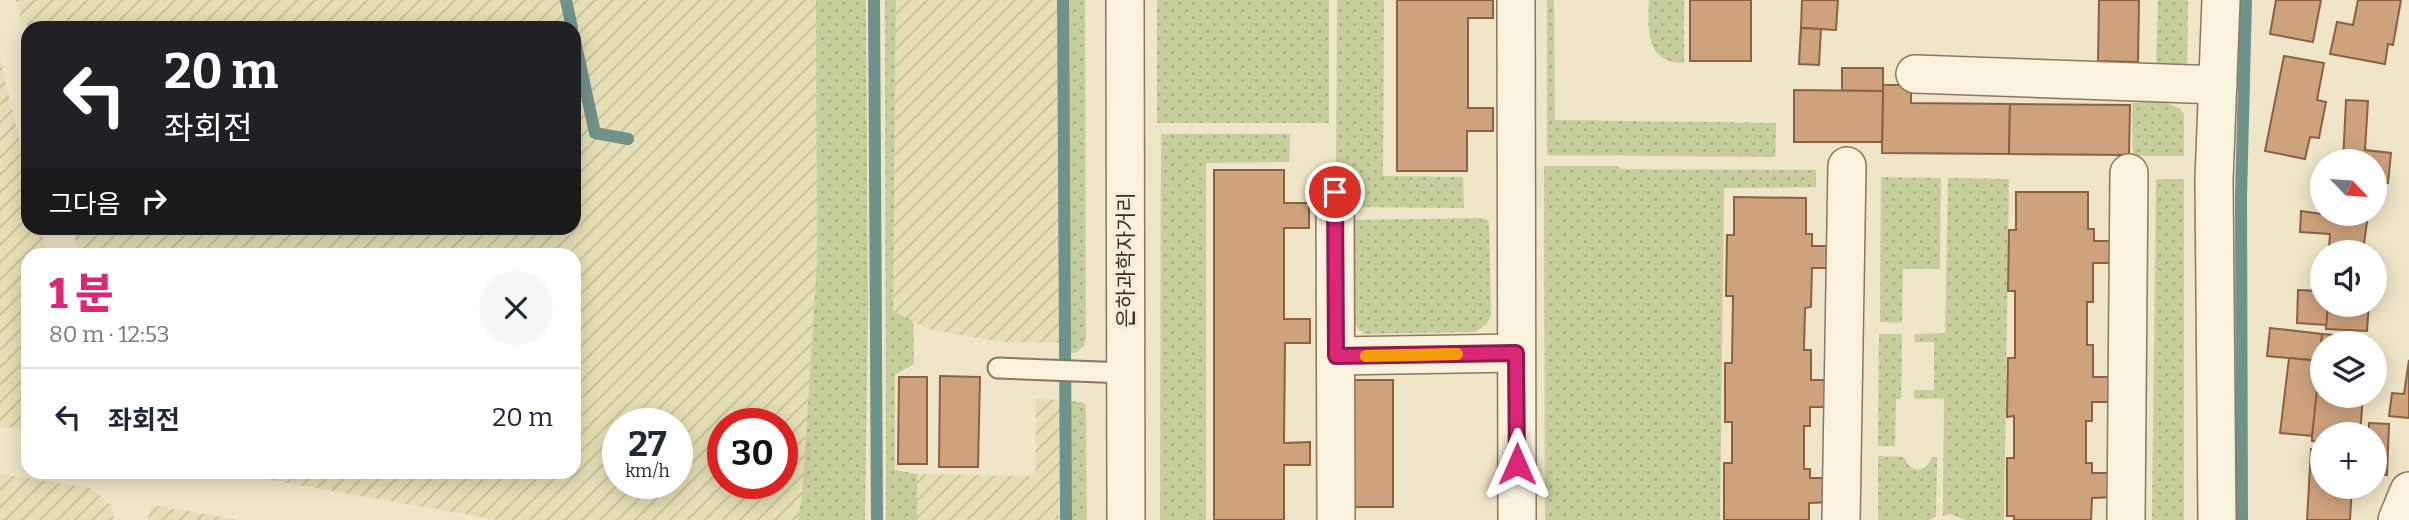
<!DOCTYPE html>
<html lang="ko">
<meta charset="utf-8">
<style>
:root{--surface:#fff;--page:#f6f6f7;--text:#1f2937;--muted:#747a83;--line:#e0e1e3;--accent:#db2777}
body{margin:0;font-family:Bitter,"Noto Sans KR",serif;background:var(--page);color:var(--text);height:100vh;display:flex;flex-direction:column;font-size:26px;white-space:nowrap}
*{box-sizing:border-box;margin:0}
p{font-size:23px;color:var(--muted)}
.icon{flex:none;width:38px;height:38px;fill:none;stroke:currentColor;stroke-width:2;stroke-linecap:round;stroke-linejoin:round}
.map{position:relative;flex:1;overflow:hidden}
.details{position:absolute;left:21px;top:248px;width:560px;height:231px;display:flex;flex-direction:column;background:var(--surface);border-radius:21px;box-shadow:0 4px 18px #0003}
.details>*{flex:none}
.top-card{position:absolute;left:21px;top:21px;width:560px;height:214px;border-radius:21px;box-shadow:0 4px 18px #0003;background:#202124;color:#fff;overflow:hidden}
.needle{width:46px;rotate:115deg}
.fabs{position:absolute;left:2310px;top:149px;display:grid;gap:14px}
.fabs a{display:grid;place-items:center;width:77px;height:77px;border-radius:50%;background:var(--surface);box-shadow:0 4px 18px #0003;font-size:35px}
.speed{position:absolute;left:602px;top:408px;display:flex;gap:14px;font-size:35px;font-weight:700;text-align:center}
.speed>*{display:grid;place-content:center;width:91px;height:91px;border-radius:50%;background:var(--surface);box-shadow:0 4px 18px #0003;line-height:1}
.speed small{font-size:18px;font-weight:400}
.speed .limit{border:10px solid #d22;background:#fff;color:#111}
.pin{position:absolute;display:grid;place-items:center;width:60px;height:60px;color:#fff;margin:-30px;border:4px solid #fff;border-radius:50%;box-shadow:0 2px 7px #0007}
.me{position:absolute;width:77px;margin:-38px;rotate:0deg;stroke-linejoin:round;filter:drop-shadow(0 0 5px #0008)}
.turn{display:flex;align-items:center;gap:24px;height:147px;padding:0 28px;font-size:32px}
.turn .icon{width:91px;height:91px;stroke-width:2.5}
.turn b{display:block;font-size:49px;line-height:60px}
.then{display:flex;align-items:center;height:66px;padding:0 28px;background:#0003;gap:14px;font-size:26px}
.round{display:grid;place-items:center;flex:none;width:74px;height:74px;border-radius:37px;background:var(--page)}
.overview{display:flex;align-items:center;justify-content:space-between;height:119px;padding:0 28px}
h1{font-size:42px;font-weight:800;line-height:52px;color:var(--accent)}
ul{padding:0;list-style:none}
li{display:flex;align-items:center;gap:21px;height:98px;padding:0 28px;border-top:2px solid var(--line)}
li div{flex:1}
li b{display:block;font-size:26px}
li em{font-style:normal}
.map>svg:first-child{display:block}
.farmland{fill:url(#farmland-furrows);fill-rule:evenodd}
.grass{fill:url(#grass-dots)}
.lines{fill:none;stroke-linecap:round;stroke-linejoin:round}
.stream{stroke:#6f928b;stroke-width:12}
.building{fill:#cea27d;stroke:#8b6142;stroke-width:2}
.lane-casing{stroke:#8c775c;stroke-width:23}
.street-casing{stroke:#8c775c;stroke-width:40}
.lane{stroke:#f9f2dc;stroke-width:19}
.street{stroke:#f9f2dc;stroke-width:37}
.route-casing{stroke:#8e194d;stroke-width:18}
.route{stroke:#db2777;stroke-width:12}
.slow{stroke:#f59e0b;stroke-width:12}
.labels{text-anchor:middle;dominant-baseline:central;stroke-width:7;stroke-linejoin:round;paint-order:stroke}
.street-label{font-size:21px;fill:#3c2f20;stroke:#f6efd8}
</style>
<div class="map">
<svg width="2409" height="520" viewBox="0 0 2409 520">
<defs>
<pattern id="farmland-furrows" width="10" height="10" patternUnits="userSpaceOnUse" patternTransform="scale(1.75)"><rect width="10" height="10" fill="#e5dfb5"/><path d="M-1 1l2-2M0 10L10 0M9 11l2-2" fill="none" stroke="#c5c09b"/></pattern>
<pattern id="grass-dots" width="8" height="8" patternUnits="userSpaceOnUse" patternTransform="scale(1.75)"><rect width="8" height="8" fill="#c6ce9b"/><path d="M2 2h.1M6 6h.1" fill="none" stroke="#abb185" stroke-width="1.8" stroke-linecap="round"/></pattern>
</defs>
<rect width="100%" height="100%" fill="#efe5c8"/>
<!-- farmland -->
<g class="farmland">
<path d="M16,0H561L568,28H66L22,25Z"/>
<path d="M571,0H816L817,263L802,496L798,520H497L232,473L574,472V256L78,255L73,228H574V55L592,137L630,145L632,136L600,129ZM618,424H677V483H618ZM723,424H782V483H723Z"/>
<path d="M896,0H1057L1059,343L1000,342L932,330L893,312Z"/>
<path d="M0,58L28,177V228H40L48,255L28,256V427L0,428Z"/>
<path d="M1036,399L1061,400L1059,520H917V474L1035,476Z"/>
<path d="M0,474L91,488L111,505L114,520H0Z"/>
<path d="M153,505L238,520H147Z"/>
</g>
<!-- grass -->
<g class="grass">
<path d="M816,0H866L868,311L865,520H798L802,496L817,263Z"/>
<path d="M885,0H896L893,311L913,321L914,364L895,375V470L917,474V520H886Z"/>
<path d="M1067,0H1085L1086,338L1084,346L1075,353L1068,352Z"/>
<rect x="1157" y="0" width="172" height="123"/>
<path d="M1337,0H1384L1383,176L1463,177L1464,208L1351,207V168H1336Z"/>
<path d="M1547,0H1554L1555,120L1776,123L1775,157L1547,155Z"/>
<path d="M1649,0H1684V63C1645,63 1648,28 1649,0Z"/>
<path d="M2158,0H2188L2187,63L2183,67L2156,68Z"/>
<path d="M2163,102L2179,108L2184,114V156H2133L2132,103Z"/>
<path d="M1161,134H1290L1289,162L1206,163V520H1160Z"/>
<path d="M1544,166H1619L1620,169L1816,170V187L1724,188L1720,520H1545Z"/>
<path d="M1881,177L1941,178L1940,269H1903L1902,323L1880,322Z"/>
<path d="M1948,178L2009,179L2004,520H1965L1950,514L1943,516L1944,399H1914V390H1934V342H1915L1914,334L1945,333Z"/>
<path d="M2156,179H2184V520H2152Z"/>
<path d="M1482,218L1488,220L1489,225L1491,316L1486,325L1475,332L1364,334L1354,325L1348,220Z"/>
<path d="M1879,334H1902L1901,399H1896L1895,446H1878Z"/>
<path d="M1071,401L1082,402L1086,406L1087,520H1071Z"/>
<path d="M1878,456L1904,457C1910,474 1926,473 1932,457H1937L1936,517L1930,520H1878Z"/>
</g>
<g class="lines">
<!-- stream -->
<g class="stream">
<path d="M566,0L572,28"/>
<path d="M874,0L877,520"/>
<path d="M1063,0L1066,520"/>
<path d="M574,36L595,133L628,139"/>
<path d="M2242,520L2241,197L2246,0"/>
</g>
</g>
<!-- building -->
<g class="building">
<path d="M1397,0H1493V18H1468V108H1493V131H1467V171H1397Z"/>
<rect x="1690" y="0" width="61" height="61"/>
<path d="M1802,0H1838L1836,30L1801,28Z"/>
<path d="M2099,0H2139L2138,62L2098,61Z"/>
<path d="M2276,0H2321L2313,42L2270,34Z"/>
<path d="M2358,0H2401L2393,45L2388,44L2385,64L2330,54L2337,22L2353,25Z"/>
<path d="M1801,28L1821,29L1819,65L1799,64Z"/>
<path d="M2284,56L2324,63L2317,100L2326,102L2319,138L2310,137L2305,159L2265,151Z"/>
<rect x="1842" y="68" width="41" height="23"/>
<path d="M1883,85H1911V103L2010,104L2009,154L1882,153Z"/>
<path d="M1794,90L1883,91L1882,142H1794Z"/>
<path d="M2346,100L2368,101L2365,150L2391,153L2388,183L2375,181V161H2343Z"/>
<path d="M2010,104L2130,105L2129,155L2009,154Z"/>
<path d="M1214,170H1284V203H1309V228H1284V319H1310V343H1285L1284,443L1310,442V465H1284V520H1214Z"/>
<path d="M2016,192H2088V229H2094V241H2117L2116,263H2093V302H2087V345H2093V377H2116V402H2092V421H2086V463H2092V473H2116V497L2092,498L2091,520H2014V516H2007V458H2014V416L2007,417L2008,358H2015V291H2008L2009,230H2016Z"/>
<path d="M1734,197L1806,198V234H1812V246H1835V268H1812L1811,307L1805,308L1804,350H1811V380H1835L1834,407H1810V426H1804V469H1810V478H1834L1833,502L1809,503V520H1724V463H1732V422H1725V363H1732L1733,296H1726L1727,235H1734Z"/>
<path d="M2301,211L2322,214H2368L2363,252H2338V249L2329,248L2330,234L2300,232Z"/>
<path d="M2298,290L2322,291V304H2328L2327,325L2297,323Z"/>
<path d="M2328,304H2369L2367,331L2326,329Z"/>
<path d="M2270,328L2322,334L2320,361L2267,356Z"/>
<path d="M2322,334L2369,338L2368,343H2322V396H2363L2360,434H2322V442L2312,441V436Z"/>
<path d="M2289,358L2320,361L2312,436L2280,433Z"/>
<path d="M2409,360V418L2389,416L2392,393L2404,394Z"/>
<path d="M940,376L980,377L978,467H939Z"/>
<path d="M899,377H927V464H898Z"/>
<rect x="1351" y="380" width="42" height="127"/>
<path d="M2369,423L2389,424L2387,475L2375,474V434H2369Z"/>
<path d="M2311,449L2322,450V486H2352L2350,520H2307Z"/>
</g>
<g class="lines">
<!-- lane casing -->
<g class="lane-casing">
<path id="lane" d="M998,368L1126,373"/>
</g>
<!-- street casing -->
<g class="street-casing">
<g id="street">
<path d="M1125,0L1126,520"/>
<path d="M1516,0L1517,520"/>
<path d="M1915,74L2218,85"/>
<path d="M1335,192L1336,520"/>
<path d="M1336,356L1516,353"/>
<path d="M1841,520L1847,166"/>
<path d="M2126,520L2129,173"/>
<path d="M2217,520L2214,179L2221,0"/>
<path d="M2397,520L2409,491"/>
</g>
</g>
<!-- lane -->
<use href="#lane" class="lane"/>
<!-- street -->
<use href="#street" class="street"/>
</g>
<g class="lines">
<!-- route casing -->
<g class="route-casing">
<path id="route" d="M1335,192L1336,356L1516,353L1517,464"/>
</g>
<!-- route -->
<use href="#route" class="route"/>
<!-- slow -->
<path class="slow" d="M1366,356L1457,354"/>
</g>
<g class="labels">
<!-- street labels -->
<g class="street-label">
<text transform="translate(1126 260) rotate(-90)">은하과학자거리</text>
</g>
</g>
</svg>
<div class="fabs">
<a><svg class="needle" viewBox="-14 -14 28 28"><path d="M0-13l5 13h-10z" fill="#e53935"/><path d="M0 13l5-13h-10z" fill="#747a83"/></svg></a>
<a><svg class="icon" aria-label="sound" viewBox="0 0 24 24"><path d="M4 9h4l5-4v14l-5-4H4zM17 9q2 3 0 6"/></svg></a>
<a><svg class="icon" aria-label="layers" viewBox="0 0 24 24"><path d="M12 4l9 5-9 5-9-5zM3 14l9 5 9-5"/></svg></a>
<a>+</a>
</div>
<div class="speed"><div>27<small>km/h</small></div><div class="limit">30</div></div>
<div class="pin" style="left:1335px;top:192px;background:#d93025"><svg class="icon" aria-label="arrive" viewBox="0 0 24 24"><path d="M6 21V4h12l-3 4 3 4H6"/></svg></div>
<svg class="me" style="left:1517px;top:464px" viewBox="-20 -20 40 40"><path d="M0-17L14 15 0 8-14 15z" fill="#db2777" stroke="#fff" stroke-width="4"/></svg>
<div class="top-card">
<div class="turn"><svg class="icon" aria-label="left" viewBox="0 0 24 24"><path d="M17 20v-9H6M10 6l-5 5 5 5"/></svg><div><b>20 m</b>좌회전</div></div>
<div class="then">그다음<svg class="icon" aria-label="right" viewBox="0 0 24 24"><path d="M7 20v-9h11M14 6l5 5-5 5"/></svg></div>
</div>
<section class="details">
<div class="overview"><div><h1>1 분</h1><p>80 m · 12:53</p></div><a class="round"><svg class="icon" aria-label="close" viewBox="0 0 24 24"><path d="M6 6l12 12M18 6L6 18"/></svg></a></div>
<ul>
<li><svg class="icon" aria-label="left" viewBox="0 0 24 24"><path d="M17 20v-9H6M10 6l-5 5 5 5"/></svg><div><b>좌회전</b></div><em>20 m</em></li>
</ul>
</section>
</div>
